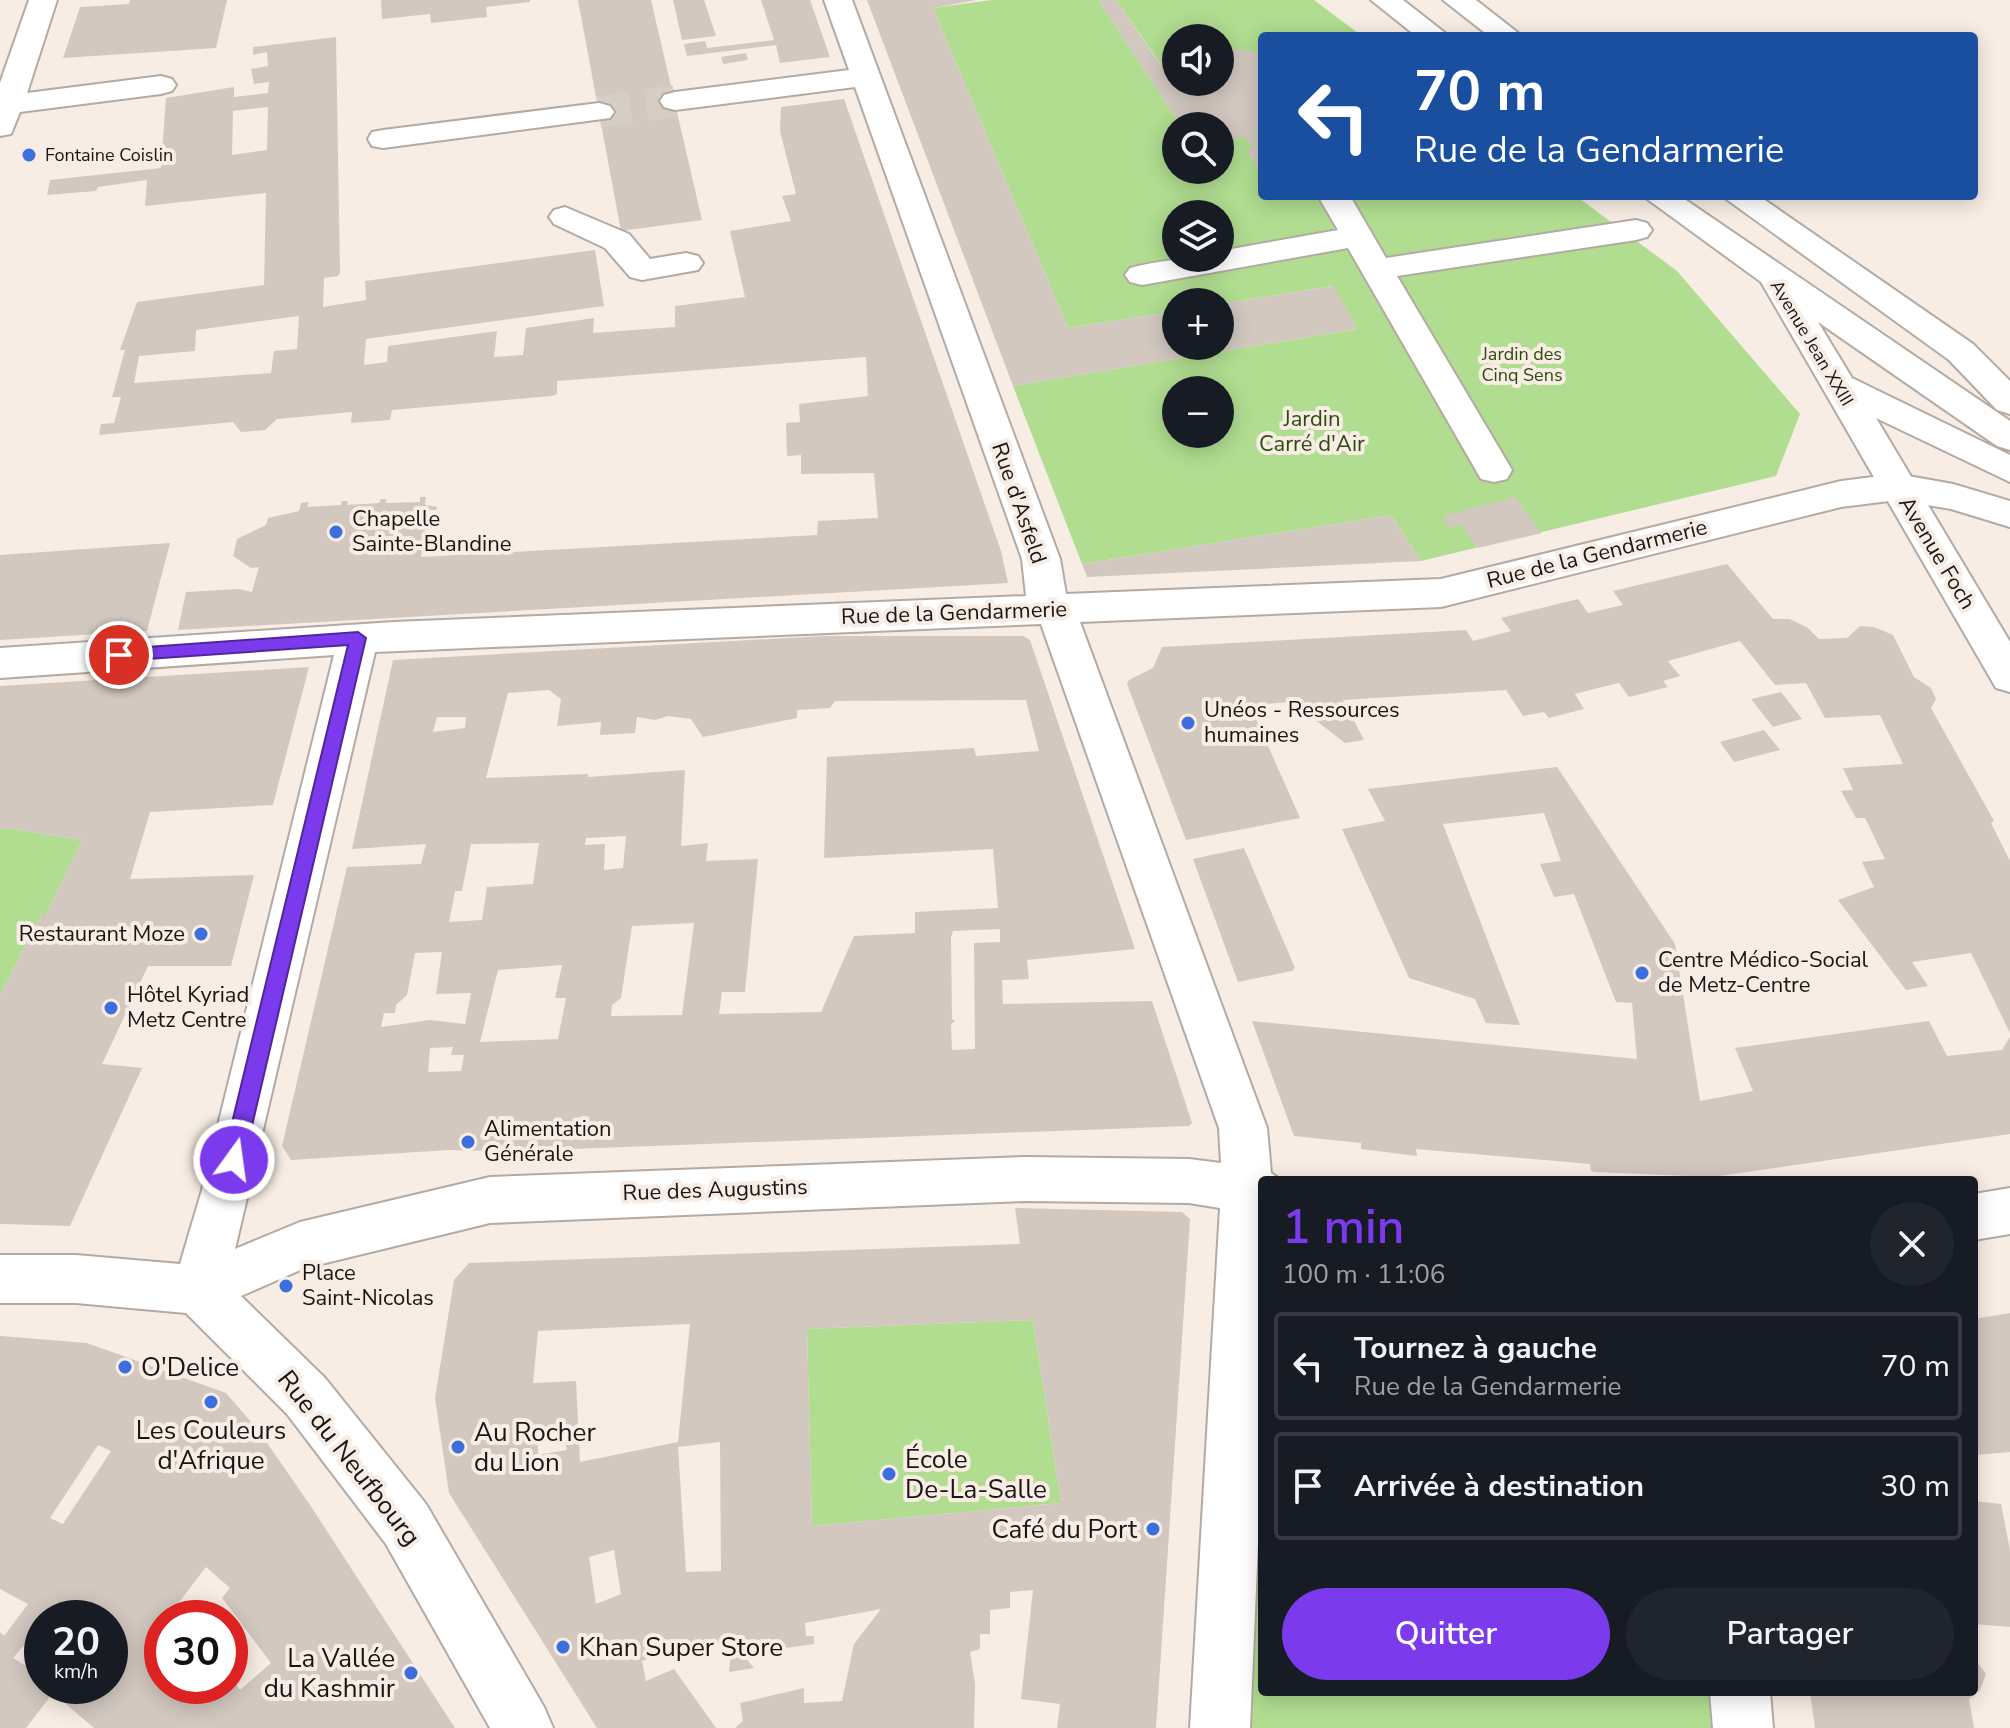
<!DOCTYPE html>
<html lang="fr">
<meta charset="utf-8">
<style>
:root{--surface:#171b24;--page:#20242c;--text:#f1f3f6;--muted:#9ea1a6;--line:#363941;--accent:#7c3aed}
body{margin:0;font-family:"Nunito Sans",sans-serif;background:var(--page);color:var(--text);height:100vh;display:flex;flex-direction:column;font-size:30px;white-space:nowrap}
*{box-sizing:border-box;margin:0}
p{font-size:26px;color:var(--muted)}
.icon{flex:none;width:44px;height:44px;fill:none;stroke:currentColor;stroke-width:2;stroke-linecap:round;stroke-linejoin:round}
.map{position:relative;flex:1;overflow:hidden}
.details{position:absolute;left:1258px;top:1176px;width:720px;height:520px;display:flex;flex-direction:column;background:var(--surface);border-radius:8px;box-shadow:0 4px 20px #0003}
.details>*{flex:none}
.banner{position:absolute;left:1258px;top:32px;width:720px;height:168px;border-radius:8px;box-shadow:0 4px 20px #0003;background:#1a4fa0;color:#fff;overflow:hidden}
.tools{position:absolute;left:1162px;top:24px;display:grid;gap:16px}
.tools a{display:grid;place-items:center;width:72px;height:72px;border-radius:50%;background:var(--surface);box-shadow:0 4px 20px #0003;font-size:40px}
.speed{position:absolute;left:24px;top:1600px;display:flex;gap:16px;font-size:40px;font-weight:700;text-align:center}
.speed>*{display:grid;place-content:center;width:104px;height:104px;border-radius:50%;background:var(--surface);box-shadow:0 4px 20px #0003;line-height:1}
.speed small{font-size:20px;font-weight:400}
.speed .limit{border:12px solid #d22;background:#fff;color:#111}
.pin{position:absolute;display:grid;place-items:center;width:68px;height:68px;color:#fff;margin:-34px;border:4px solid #fff;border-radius:50%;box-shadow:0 2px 8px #0007}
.me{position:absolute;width:88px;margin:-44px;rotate:14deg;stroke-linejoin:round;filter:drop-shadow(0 0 6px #0008)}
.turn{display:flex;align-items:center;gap:28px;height:168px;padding:0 24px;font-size:36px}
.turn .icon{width:104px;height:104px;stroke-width:2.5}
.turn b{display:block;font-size:56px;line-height:68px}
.round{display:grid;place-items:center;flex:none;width:84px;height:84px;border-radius:42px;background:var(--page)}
.summary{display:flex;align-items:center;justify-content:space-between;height:136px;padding:0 24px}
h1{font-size:48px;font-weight:600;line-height:60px;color:var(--accent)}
.action{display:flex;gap:16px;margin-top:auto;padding:16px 24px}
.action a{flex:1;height:92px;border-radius:48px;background:var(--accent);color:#fff;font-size:32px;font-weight:600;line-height:92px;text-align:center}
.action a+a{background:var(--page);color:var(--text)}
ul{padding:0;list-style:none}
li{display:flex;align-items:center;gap:24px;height:108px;margin:0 16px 12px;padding:0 8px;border:4px solid var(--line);border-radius:8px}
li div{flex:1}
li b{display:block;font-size:30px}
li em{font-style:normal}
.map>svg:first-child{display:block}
.green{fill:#b0dd90;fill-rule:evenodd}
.building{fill:#d2c8c0;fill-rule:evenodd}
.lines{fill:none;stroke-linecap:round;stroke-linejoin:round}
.minor-tunnel{stroke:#d6cdc5;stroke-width:32;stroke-dasharray:32 16;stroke-linecap:butt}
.minor-casing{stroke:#b4aaa2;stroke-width:4}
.major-casing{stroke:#b4aaa2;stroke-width:4}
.minor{fill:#fff;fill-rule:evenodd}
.major{fill:#fff;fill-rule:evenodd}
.route{fill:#7c3aed;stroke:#51269a;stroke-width:2}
.poi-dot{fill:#3d6ede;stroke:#f7ede4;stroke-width:3}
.labels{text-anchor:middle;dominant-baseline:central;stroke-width:8;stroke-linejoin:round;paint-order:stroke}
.far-poi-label{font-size:18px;fill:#191613;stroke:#f7ede4;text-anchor:start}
.far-street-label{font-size:18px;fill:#191613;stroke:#f7ede4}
.far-park-label{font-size:18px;fill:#2d4c11;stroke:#f7ede4}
.park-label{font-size:22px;fill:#2d4c11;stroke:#f7ede4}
.street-label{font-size:22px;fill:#191613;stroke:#f7ede4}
.poi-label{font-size:22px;fill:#191613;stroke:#f7ede4;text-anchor:start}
.near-poi-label{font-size:26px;fill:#191613;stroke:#f7ede4;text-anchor:start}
.near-street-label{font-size:26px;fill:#191613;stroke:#f7ede4}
</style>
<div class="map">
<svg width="2010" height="1728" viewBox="0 0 2010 1728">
<rect width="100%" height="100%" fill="#f7ede4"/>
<!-- green -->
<g class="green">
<path d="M991,0H1098L1181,126H1176V170H1220V126H1204L1116,0H1314L1362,36H1262V196H1576L1677,271L1800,414L1776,476L1421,561L1391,515L1082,564L1013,386L1357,329L1333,286L1220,304L1176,302V311L1068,328L933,8ZM1176,38H1220V82H1176ZM1176,214H1220V258H1176ZM1176,390H1220V434H1176Z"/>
<path d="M6,828L82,840L46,915H41L0,995V830Z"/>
<path d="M1262,1192V1692H1740L1743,1728H1220Z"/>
<path d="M1033,1320L1061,1503L812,1526L807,1329Z"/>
</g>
<!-- building -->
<g class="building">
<path d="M130,0H227L216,48L63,58L80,7L129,4Z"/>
<path d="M381,0H530V2L486,7L487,17L431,23L430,14L382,19Z"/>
<path d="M578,0H651L702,220L621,231Z"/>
<path d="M673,0H704L716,36L682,40Z"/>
<path d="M761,0H810L830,57L780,63L776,45L687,56L684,44L705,41L707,48L774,40Z"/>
<path d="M867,0H977L933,8L1068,328L1176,311V346H1220V304L1334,286L1357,329L1013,386Z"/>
<path d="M1098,0H1116L1160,64L1176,62V82H1220V52L1237,49L1262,54V173L1246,151L1254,149L1244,136L1220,140V126H1181Z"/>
<path d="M336,37L340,272L338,276L324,278L323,307L366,300L365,281L595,250L604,306L366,339L364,365L387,362L388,346L497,331L494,357L523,355L526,328L594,318L593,333L675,327V306L745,297L730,231L791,221L782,196L796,194L780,131L781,107L844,99L1001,551L1008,583L178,630L186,592L239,589L252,592L259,567L251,568L233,556L237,539L266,525L268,518L299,511L301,503L309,502L307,507L341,505L342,501H348L347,505L379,503L381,499H386V503L420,502V497H426L425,505L437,507L436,510H428L421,557L817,535L818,521L878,518L874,473L801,474V455L787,456L786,423L800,422L799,404L868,396L866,357L557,381V394L552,396L392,410L390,420L351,423L352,412L277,419L265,430L241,432L233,422L99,435L101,424L114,423L121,397H112L125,350H120L137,302L264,285L266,193L145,206L147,180L98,187L96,191L47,195L50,180L161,168L166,98L234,87V97L268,93L269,82L254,84L251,69L268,66L267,52L253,55V47ZM268,107L267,150L232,155L233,111ZM299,316L297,349L274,351L271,373L134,383L139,356L195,351L196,330Z"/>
<path d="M746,53L748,60L723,64L721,57Z"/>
<path d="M1515,497L1542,533L1478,548L1461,525L1450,528L1442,516Z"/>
<path d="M1391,515L1421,561L1087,577L1082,564Z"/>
<path d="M170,543L147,631L0,640V555Z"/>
<path d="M1727,564L1773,619H1790L1808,628L1819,639L1847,638L1860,626L1874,627L1893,635L1914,677L1931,688L1936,699L1931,708L1994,821L1991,823L2010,861V1033L1971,953L1912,962L1928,986L1906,990L1838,900L1874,887L1862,862L1885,859L1865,818H1856L1841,791L1853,790L1843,768L1903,764L1880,715L1825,718L1806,683L1775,685L1740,641L1668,661L1680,676L1663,681L1668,687L1629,697L1619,683L1598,688L1575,694L1584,709L1549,718L1544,712L1523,716L1506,690L1343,700L1364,740L1345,743L1292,702L1250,705L1300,818L1186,840L1127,684L1129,680L1153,668L1162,647L1466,630L1473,641L1511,631L1501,618L1578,599L1588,613L1623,605L1613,591Z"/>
<path d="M823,636H1023L1030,640L1135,949L1027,960L1029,979L1002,980L1003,1004L1152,1001L1192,1123L1189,1126L572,1149V1153L449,1150L291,1160L282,1146L347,867L421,864L426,844L352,849L393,660ZM549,690L561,699L557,726L601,722L600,735L635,733L637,717L655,720L668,716L691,719L703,737L797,718V710L830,708L835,701L1026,700L1039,751L976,756L974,748L827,757L824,858L993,849L998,908L915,912V933L854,936L821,1012L719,1014L722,992H745L758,859L706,861L708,843L681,846L685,770L588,777V774L486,778L508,693ZM437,717H466L465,728L433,732ZM626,836L623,868L604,870L605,844L585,845L586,838ZM539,843L533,884L487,887L482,920L449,922L455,891H462L471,844ZM694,923L682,1015L611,1016L612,1005L621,998L632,926ZM1000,929V942L974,943L975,1049L952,1050L951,1024L955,1021L952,1019L951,937L953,931ZM442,952L436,994L471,993L465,1024L430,1020L381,1027L384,1013H395L396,1005L407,995L415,953ZM562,965L555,998H566L558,1039L480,1042L498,970ZM453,1047L451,1055H464L461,1071L428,1072L430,1048Z"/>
<path d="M309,667L273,805L150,812L130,879L254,875L231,966H148L102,1064L142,1068L70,1226L0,1224V995L41,915H46L82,840L6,828L0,830V686Z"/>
<path d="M1781,692L1802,719L1773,727L1751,699Z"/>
<path d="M1764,730L1780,750L1734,762L1720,742Z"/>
<path d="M1557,767L1675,944L1700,1101L1753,1091L1735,1048L1929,1021L1947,1056L2002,1050L2010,1037V1134L1712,1177L1595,1172L1591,1171L1590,1164L1416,1149L1417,1156L1361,1149V1143L1294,1136L1252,1021L1637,1059L1632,1003L1616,1002L1574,894L1554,897L1540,864L1561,861L1544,813L1443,824L1520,1025L1486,1023L1475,999L1409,978L1342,829L1385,821L1368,789Z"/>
<path d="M1244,848L1295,968L1292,971L1238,982L1193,859Z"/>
<path d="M1015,1208L1182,1212L1190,1219L1156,1728H1057L1060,1704L1021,1699L1033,1590L1010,1592V1608L990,1610V1634H980V1649L970,1652L975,1684L974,1728H735L743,1721L740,1703L804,1688V1703L842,1701L854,1644L881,1609L805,1623L806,1636H814V1644L742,1654L754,1668L729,1672L732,1642L677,1647L642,1661L646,1681L674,1669L716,1728H597L449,1493L435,1398L454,1280L469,1263L1020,1244ZM1033,1320L1061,1503L812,1526L807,1329ZM690,1324L678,1442L580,1462L576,1381L533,1383L538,1331ZM561,1424L567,1450L538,1455V1429ZM720,1442L721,1571L686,1572L678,1447ZM614,1550L621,1594L596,1604L589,1557Z"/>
<path d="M2010,1313V1452L1974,1455V1319Z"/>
<path d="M0,1336L87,1343L226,1393L258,1430L310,1505L455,1728H94L53,1693L26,1728H0V1632L4,1636L28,1604L0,1589ZM98,1445L111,1451L63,1524L50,1518ZM206,1567L230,1588L222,1598L271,1663L240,1690L232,1679L230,1686L217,1691L214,1686H162V1618H167ZM42,1618H110V1686H42V1676L13,1658L42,1625Z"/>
<path d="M1974,1501L2001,1504L2010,1550V1627L1974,1624Z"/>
<path d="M1974,1658L1986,1674L1980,1690L1969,1699L1974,1728H1815L1810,1692H1974Z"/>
</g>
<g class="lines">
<!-- minor-tunnel -->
<path class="minor-tunnel" d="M599,112L675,101"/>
<!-- minor casing -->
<g class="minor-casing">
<g id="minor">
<path d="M29,0H57L27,93L161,76L172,79L176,85L172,91L161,94L20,112L11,134L0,136V83Z"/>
<path d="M824,0H852L1060,559L1066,594L1441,579L1841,481L1897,474L1953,484L2010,501V527L1951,509L1897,500L1841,507L1441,607L1080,622L1267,1128L1271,1173L1281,1180H1262V1450L1250,1728H1190L1220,1208L1189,1203L1025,1201L490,1223L305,1268L241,1296L325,1378L426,1504L544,1707L553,1728H490L386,1544L287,1414L186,1313L76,1303H0V1255H76L180,1264L202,1190L334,655L0,678V648L394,622L1026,596L1022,559L855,87L675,110L664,107L660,101L664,95L675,92L849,70ZM1041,624L1219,1128L1221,1163L1189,1159L1025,1157L490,1177L300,1222L235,1249L375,652Z"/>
<path d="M599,103L610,106L614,112L610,118L383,148L372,146L368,139L372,132L383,130Z"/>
<path d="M1318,196H1350L1386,258L1636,220L1647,223L1652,230L1647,237L1636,240L1397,276L1512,470L1507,479L1494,482L1481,479L1348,248L1142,285L1130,282L1125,275L1130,268C1160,260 1189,258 1220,258V251L1338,230Z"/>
<path d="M565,207L629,234L650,259L686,253L698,256L703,263L698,270L642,280L630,277L605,248L554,224L549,217L554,210Z"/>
<path d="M2010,1188V1234L1974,1240V1194Z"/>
<path d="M1710,1692H1770L1773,1728H1713Z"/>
</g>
</g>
<!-- major casing -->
<g class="major-casing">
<g id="major">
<path d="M1371,0H1403L1449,36H1416Z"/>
<path d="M1443,0H1476L1522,36H1489Z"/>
<path d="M1643,196H1680L2010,421V450L1997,446L1818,322L1852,378L2010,455V482L1876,418L2010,642V692L1996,688L1761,282Z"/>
<path d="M1722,196H1759L1973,344L2010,381V414L1997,410L1949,360Z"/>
</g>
</g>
<!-- minor -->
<use href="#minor" class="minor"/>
<!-- major -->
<use href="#major" class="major"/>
</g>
<!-- route -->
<path class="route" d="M358,632L366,638L244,1160L241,1167L234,1170L226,1167L223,1160L348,645L119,661L111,655L119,649Z"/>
<!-- markers -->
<g class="poi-dot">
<circle cx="29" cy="155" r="8"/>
<circle cx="336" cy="532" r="8"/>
<circle cx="1188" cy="723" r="8"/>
<circle cx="201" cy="934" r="8"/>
<circle cx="1642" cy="973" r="8"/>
<circle cx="111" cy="1008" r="8"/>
<circle cx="468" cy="1142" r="8"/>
<circle cx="286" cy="1286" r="8"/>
<circle cx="125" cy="1367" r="8"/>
<circle cx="211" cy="1402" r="8"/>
<circle cx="458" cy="1447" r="8"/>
<circle cx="889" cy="1474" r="8"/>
<circle cx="1153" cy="1529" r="8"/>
<circle cx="563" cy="1647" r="8"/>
<circle cx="411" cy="1673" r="8"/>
</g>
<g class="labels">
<!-- far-poi labels -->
<g class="far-poi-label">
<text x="45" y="155">Fontaine Coislin</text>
</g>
<!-- far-street labels -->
<g class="far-street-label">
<text transform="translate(1812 343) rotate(59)">Avenue Jean XXIII</text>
</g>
<!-- far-park labels -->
<g class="far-park-label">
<text x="1522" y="354">Jardin des<tspan x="1522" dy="21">Cinq Sens</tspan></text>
</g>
<!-- park labels -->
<g class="park-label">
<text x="1312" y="419">Jardin<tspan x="1312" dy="25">Carré d'Air</tspan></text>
</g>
<!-- street labels -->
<g class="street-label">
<text transform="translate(1019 503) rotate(71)">Rue d'Asfeld</text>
<text transform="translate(1937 553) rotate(59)">Avenue Foch</text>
<text transform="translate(1597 554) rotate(-14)">Rue de la Gendarmerie</text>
<text transform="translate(954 613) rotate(-2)">Rue de la Gendarmerie</text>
<text transform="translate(715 1190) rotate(-2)">Rue des Augustins</text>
</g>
<!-- poi labels -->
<g class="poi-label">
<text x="352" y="519">Chapelle<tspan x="352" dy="25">Sainte-Blandine</tspan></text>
<text x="1204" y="710">Unéos - Ressources<tspan x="1204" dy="25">humaines</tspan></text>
<text x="185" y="934" text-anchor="end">Restaurant Moze</text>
<text x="1658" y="960">Centre Médico-Social<tspan x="1658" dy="25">de Metz-Centre</tspan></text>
<text x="127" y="995">Hôtel Kyriad<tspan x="127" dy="25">Metz Centre</tspan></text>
<text x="484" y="1129">Alimentation<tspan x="484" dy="25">Générale</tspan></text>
<text x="302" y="1273">Place<tspan x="302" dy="25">Saint-Nicolas</tspan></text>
</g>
<!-- near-poi labels -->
<g class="near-poi-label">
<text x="141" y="1367">O'Delice</text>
<text x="211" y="1430" text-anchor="middle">Les Couleurs<tspan x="211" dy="30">d'Afrique</tspan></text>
<text x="474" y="1432">Au Rocher<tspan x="474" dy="30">du Lion</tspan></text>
<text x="905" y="1459">École<tspan x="905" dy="30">De-La-Salle</tspan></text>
<text x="1137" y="1529" text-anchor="end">Café du Port</text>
<text x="579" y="1647">Khan Super Store</text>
<text x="395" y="1658" text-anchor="end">La Vallée<tspan x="395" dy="30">du Kashmir</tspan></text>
</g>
<!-- near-street labels -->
<g class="near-street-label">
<text transform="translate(349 1458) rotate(52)">Rue du Neufbourg</text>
</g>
</g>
</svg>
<div class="tools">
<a><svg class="icon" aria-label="sound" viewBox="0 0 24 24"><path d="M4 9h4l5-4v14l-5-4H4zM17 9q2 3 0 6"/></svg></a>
<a><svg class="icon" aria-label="search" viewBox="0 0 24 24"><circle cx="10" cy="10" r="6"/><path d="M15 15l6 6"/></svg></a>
<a><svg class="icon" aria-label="layers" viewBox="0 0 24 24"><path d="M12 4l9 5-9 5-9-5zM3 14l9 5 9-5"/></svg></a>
<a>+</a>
<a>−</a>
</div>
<div class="speed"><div>20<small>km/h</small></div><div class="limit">30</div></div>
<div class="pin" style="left:119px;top:655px;background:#d93025"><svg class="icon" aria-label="arrive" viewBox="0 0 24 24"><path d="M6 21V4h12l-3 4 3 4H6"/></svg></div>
<svg class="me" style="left:234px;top:1160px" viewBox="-20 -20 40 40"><circle r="17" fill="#7c3aed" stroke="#fff" stroke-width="3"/><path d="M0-11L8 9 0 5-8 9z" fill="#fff"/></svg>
<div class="banner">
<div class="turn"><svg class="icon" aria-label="left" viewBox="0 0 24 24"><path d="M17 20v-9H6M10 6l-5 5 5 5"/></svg><div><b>70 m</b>Rue de la Gendarmerie</div></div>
</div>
<section class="details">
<div class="summary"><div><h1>1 min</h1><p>100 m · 11:06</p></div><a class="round"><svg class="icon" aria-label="close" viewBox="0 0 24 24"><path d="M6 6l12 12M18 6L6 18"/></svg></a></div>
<ul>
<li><svg class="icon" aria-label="left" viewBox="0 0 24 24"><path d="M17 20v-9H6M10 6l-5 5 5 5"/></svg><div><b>Tournez à gauche</b><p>Rue de la Gendarmerie</p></div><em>70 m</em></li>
<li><svg class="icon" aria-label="arrive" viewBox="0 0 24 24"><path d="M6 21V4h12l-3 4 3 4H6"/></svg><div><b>Arrivée à destination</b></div><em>30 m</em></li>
</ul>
<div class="action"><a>Quitter</a><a>Partager</a></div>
</section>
</div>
